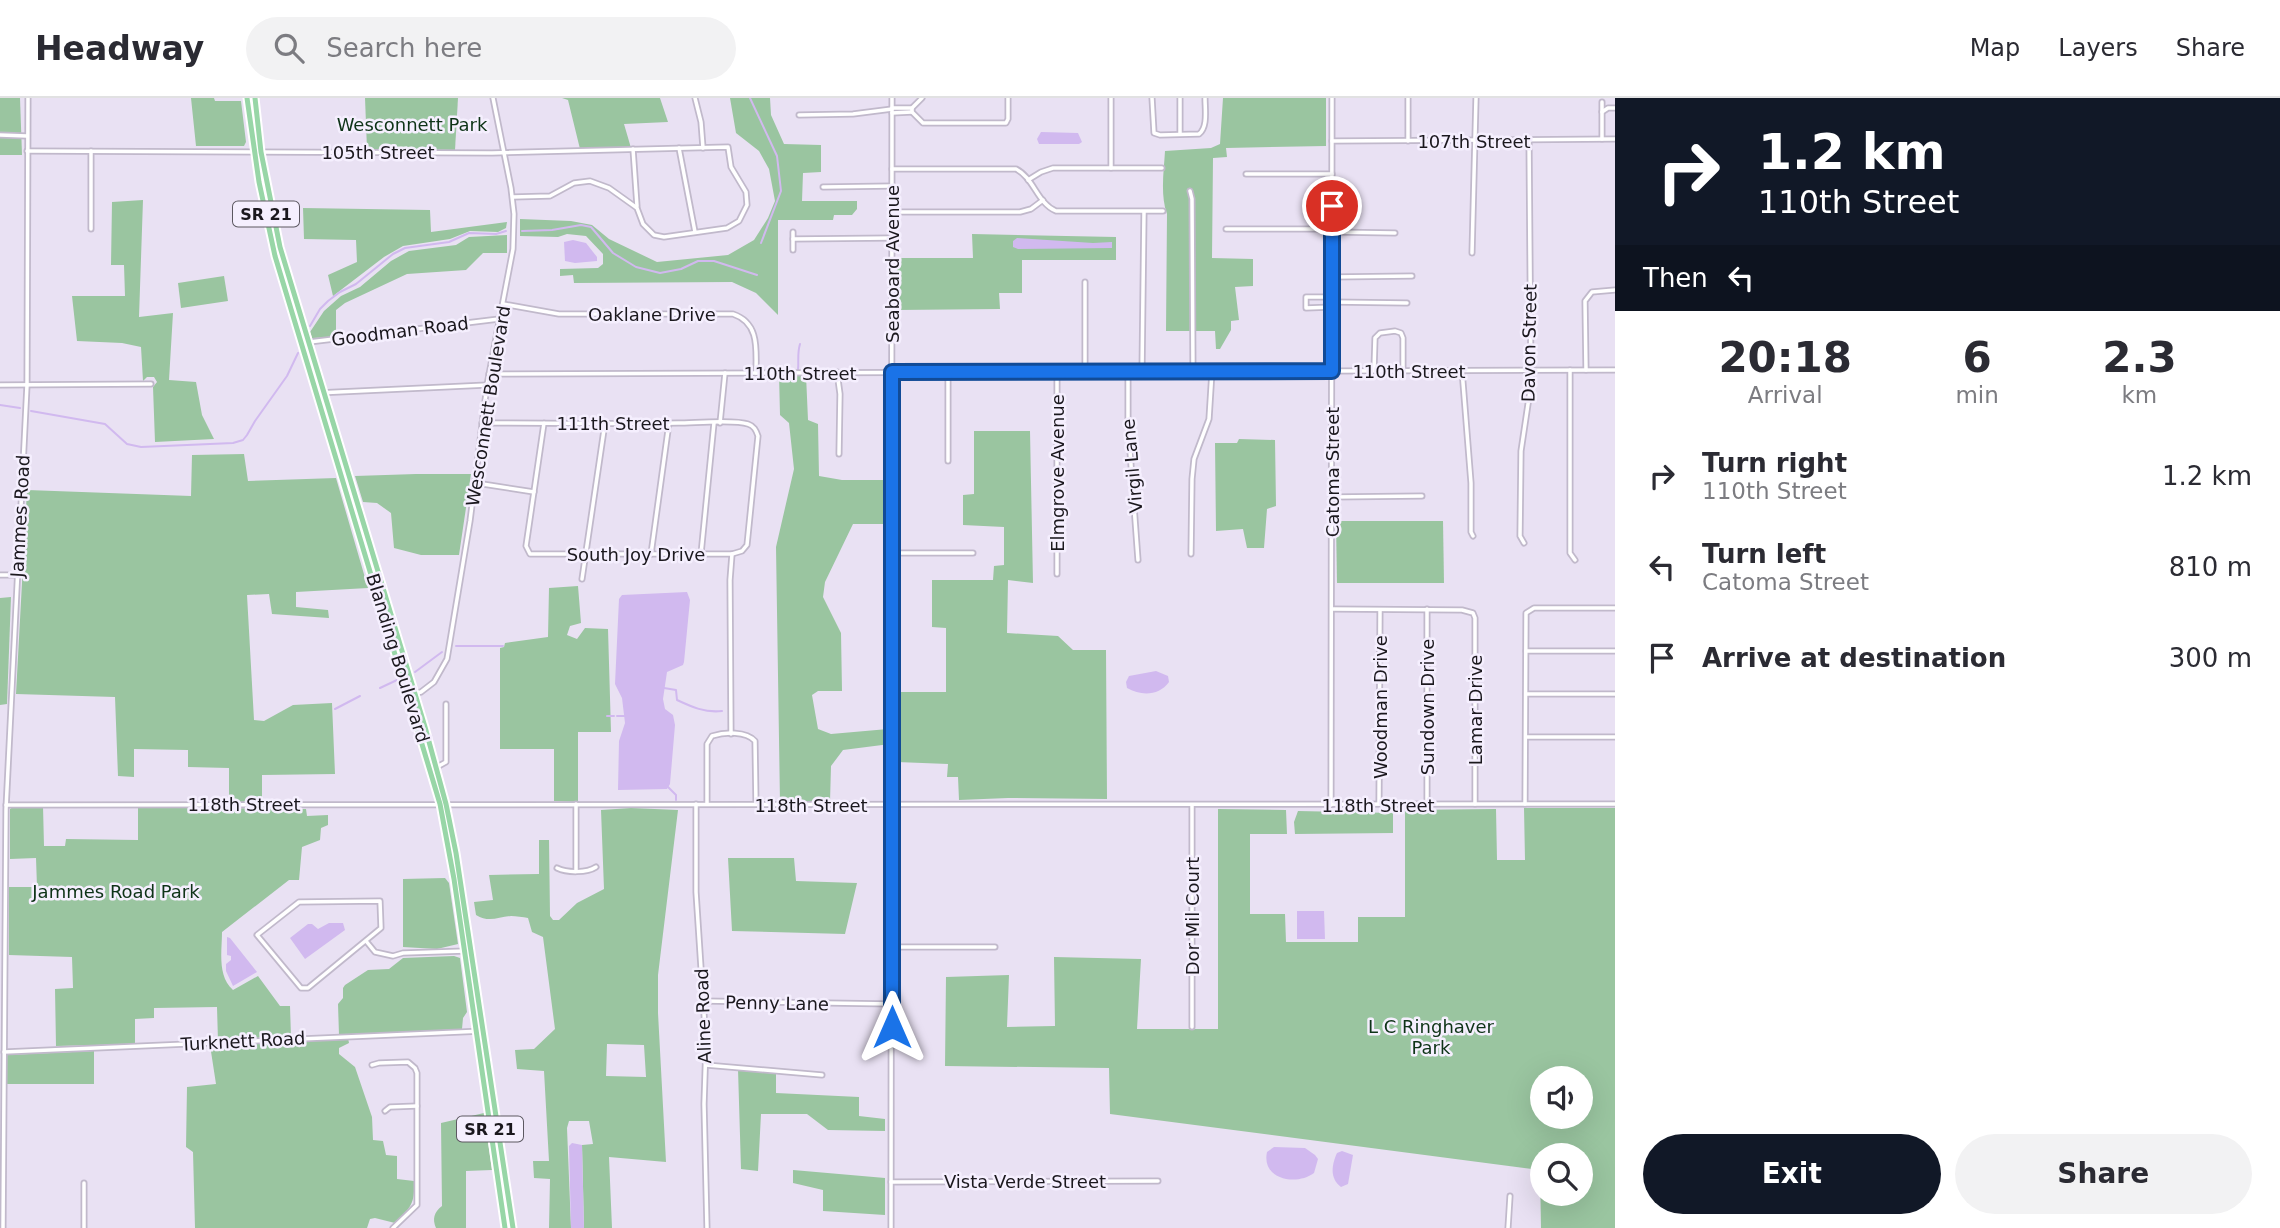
<!DOCTYPE html>
<style>
:root{--surface:#fff;--page:#f2f2f3;--text:#2b2b33;--muted:#7c7c81;--line:#e1e1e2;--accent:#111827}
body{margin:0;font-family:"DejaVu Sans",sans-serif;background:var(--page);color:var(--text);height:100vh;display:flex;flex-direction:column;font-size:26px;white-space:nowrap}
*{box-sizing:border-box;margin:0}
p{font-size:23px;color:var(--muted)}
.icon{flex:none;width:38px;height:38px;fill:none;stroke:currentColor;stroke-width:2;stroke-linecap:round;stroke-linejoin:round}
.map{position:relative;flex:1;overflow:hidden}
.panel{display:flex;flex-direction:column;background:var(--surface);width:665px}
.panel>*{flex:none}
.banner{background:#111827;color:#fff;overflow:hidden}
.fabs{position:absolute;left:1530px;top:968px;display:grid;gap:14px}
.fabs a{display:grid;place-items:center;width:63px;height:63px;border-radius:50%;background:var(--surface);box-shadow:0 7px 28px #0002;font-size:35px}
.pin{position:absolute;display:grid;place-items:center;width:60px;height:60px;color:#fff;margin:-30px;border:4px solid #fff;border-radius:50%;box-shadow:0 2px 7px #0007}
.me{position:absolute;width:77px;margin:-38px;rotate:0deg;stroke-linejoin:round;filter:drop-shadow(0 0 5px #0008)}
.turn{display:flex;align-items:center;gap:24px;height:147px;padding:0 28px;font-size:32px}
.turn .icon{width:91px;height:91px;stroke-width:2.5}
.turn b{display:block;font-size:49px;line-height:60px}
.then{display:flex;align-items:center;height:66px;padding:0 28px;background:#0003;gap:14px;font-size:26px}
.eta{display:flex;justify-content:space-evenly;align-items:center;height:119px;text-align:center}
.eta b{font-size:42px;font-weight:700;line-height:49px}
.action{display:flex;gap:14px;margin-top:auto;padding:14px 28px}
.action a{flex:1;height:80px;border-radius:42px;background:var(--accent);color:#fff;font-size:28px;font-weight:700;line-height:80px;text-align:center}
.action a+a{background:var(--page);color:var(--text)}
ul{padding:0;list-style:none}
li{display:flex;align-items:center;gap:21px;height:91px;padding:0 28px}
li div{flex:1}
li b{display:block;font-size:26px}
li em{font-style:normal}
header{display:flex;align-items:center;gap:42px;box-sizing:border-box;height:98px;padding:0 35px;background:var(--surface);border-bottom:2px solid var(--line)}
header strong{font-size:33px}
nav{display:flex;gap:38px;margin-inline-start:auto;font-size:24px}
.search{width:490px;height:63px;background:var(--page);display:flex;align-items:center;gap:18px;box-sizing:border-box;padding:0 24px;border-radius:38px;color:var(--muted);font-size:26px}
main{display:flex;flex:1;min-height:0}
.map>svg:first-child{display:block}
.green{fill:#9ac5a0;fill-rule:evenodd}
.water{fill:#d1b9ef}
.lines{fill:none;stroke-linecap:round;stroke-linejoin:round}
.stream{stroke:#d1b9ef;stroke-width:2}
.minor-casing{stroke:#c1b9cb;stroke-width:7}
.major-casing{stroke:#fff;stroke-width:9}
.minor{stroke:#fff;stroke-width:3.5}
.major{stroke:#98d6a7;stroke-width:5}
.route-casing{stroke:#114b97;stroke-width:18}
.route{stroke:#1a73e8;stroke-width:12}
.labels{text-anchor:middle;dominant-baseline:central;stroke-width:5;stroke-linejoin:round;paint-order:stroke}
.shield{fill:#f5effe;stroke:#5c5861;stroke-width:2}
.shield-label{font-size:16px;font-weight:bold;fill:#1b181e}
.park-label{font-size:18px;fill:#0e3317;stroke:#f5effe}
.street-label{font-size:18px;fill:#1b181e;stroke:#f5effe}
</style>
<header>
<strong>Headway</strong>
<div class="search"><svg class="icon" aria-label="search" viewBox="0 0 24 24"><circle cx="10" cy="10" r="6"/><path d="M15 15l6 6"/></svg>Search here</div>
<nav><a>Map</a><a>Layers</a><a>Share</a></nav>
</header>
<main>
<div class="map">
<svg width="1615" height="1130" viewBox="0 0 1615 1130">
<rect width="100%" height="100%" fill="#e9e1f3"/>
<!-- green -->
<g class="green">
<path d="M0,0H20L22,57H0Z"/>
<path d="M191,0H214L215,3H241L246,44L244,48H196Z"/>
<path d="M365,0H458L455,52L367,51Z"/>
<path d="M562,0H660L668,24L624,26L631,50L580,51L568,2Z"/>
<path d="M730,0H770L771,17L784,46L821,47V74L803,75L802,103H857V111L852,117H834L833,122H778V217L756,195L732,184L574,185L573,177L560,178V171L598,170L603,166V156L586,138L567,136L558,139L520,138V121L571,123L592,127L609,141L657,164L728,157L754,142L768,120L775,103L769,71L759,53L736,35Z"/>
<path d="M1223,0H1326V48L1226,50L1227,59L1213,60L1212,160L1253,161V188L1235,189L1239,222L1231,223V232L1220,251H1216L1215,233H1166L1167,116C1160,97 1164,72 1165,53L1211,50L1220,46Z"/>
<path d="M143,102L139,219L173,215L169,282L196,284L202,317L214,341L155,344L153,289L157,284L154,279H147L143,283L141,249L122,245L77,243L72,198H125L124,167H111L112,104Z"/>
<path d="M303,110L430,112L431,134L507,124L506,130L498,134L470,133L450,141L403,148L384,159L333,198L328,177L357,164L356,142L304,141Z"/>
<path d="M972,136L1116,139V162H1022V195H999L1000,211L896,212L897,160H973Z"/>
<path d="M507,137V155H483L466,172L407,176L345,205L336,212V239L312,240L310,234L324,213L341,198L360,189L391,163L409,153L456,147L469,139Z"/>
<path d="M224,178L228,203L181,210L178,185Z"/>
<path d="M779,276L806,277L808,322L818,326L819,378L842,382H890L888,426H853L825,484L823,499L841,535L842,593H818L812,597L818,631L831,636L888,631L890,646L843,652L831,668L830,704L780,705L776,449L794,371L789,325L780,317Z"/>
<path d="M974,333H1030L1033,485L1008,482L1007,535L1058,538L1073,552H1106L1107,701L1008,700L959,702L958,679H947L948,666L897,664L898,594H946V530L932,529V482H993L994,468L1004,467V429L963,427V397L974,396Z"/>
<path d="M1239,341L1275,342L1276,408L1267,411L1264,450H1247L1243,431L1216,433L1215,345H1237Z"/>
<path d="M244,356L248,383L336,380L368,490L296,494V509L328,512L329,520L272,516L269,496L247,497L254,622L264,623L293,607L332,605L335,676L262,677V704H229V670L188,669V652L134,651V679L118,678L115,599L16,596L27,392L191,398L192,357Z"/>
<path d="M416,376H471L459,457H421L394,450L391,415L377,405L363,404L355,378Z"/>
<path d="M1336,423H1443L1444,485H1337Z"/>
<path d="M578,488L581,525L570,528L567,537L577,541L585,530L608,531L611,634H578V704L554,703V651H500V550L504,549L505,545L548,539L549,490Z"/>
<path d="M11,499L7,606L0,607V500Z"/>
<path d="M43,708L44,748H65L66,741L138,742V709L306,711L307,718L328,717V727L321,730L320,742L302,749L299,782H289L222,834C222,853 217,878 233,892L258,878L280,908H290L291,939L218,943L217,909L154,910V920L135,921V946L56,948L55,891L73,890L72,859L9,857V789H37L36,760L10,761V711L13,709Z"/>
<path d="M631,710L678,712L658,877V915L666,1064L609,1059L612,1130H584L582,1047L593,1046L589,1023H569L567,1030L571,1130H549L550,1081L534,1080L533,1063H549L544,973L517,971L515,952L534,951L555,931L543,839L532,834L528,820C523,819 516,818 511,818C498,819 489,825 476,817L474,804L493,802L489,777L539,776V742H549L550,818L553,822H559L577,805L604,791L601,712ZM607,946L644,947L646,979L606,978Z"/>
<path d="M1524,710H1615V1130H1541L1540,1072L1110,1016L1109,970L945,968L946,879L1009,877L1007,929L1055,928L1054,859L1141,861L1137,931H1218V711L1286,712L1287,736H1250V816H1285L1286,844H1358V819H1405V712L1496,711L1497,762H1525ZM1542,980H1580V1018H1542ZM1542,1057H1580V1096H1542Z"/>
<path d="M1298,713L1393,715V735L1295,736L1294,724Z"/>
<path d="M728,760H794L796,783L857,785L845,836L732,833Z"/>
<path d="M445,780L449,785L458,846L437,851L403,849V781Z"/>
<path d="M454,858L460,860L467,914L463,920L462,931L339,937L338,906L343,900V890L345,887L368,872L389,871L403,860Z"/>
<path d="M348,940L349,945L339,950V956L355,969L372,1019L373,1042L383,1043L386,1057L397,1058V1081L414,1083C415,1106 411,1109 395,1125L375,1120L370,1121L367,1130H195L193,1054L186,1049L187,989L216,986L210,947Z"/>
<path d="M94,953V986H7V957Z"/>
<path d="M738,971L776,974V995L859,999V1018L885,1021V1033L828,1032L807,1016H761L758,1073L741,1071Z"/>
<path d="M484,1015L492,1072L466,1073V1130H436C432,1121 434,1114 442,1108L441,1025Z"/>
<path d="M793,1072L885,1080V1117L823,1113V1092L793,1085Z"/>
</g>
<!-- water -->
<g class="water">
<path d="M1041,34L1078,35L1082,44L1079,46H1039L1037,41Z"/>
<path d="M1017,140L1093,145L1112,144V150L1018,151L1013,149V143Z"/>
<path d="M573,142L586,145L597,159V163L575,165L565,163L564,144Z"/>
<path d="M687,494L690,502L684,564L683,567L667,574L663,601L665,611L673,617L675,627L670,686L667,691L618,692L619,643L625,625L622,600L615,586L619,501L622,497Z"/>
<path d="M1156,573L1168,578L1169,584C1159,598 1141,598 1127,590L1126,584L1129,578Z"/>
<path d="M1297,813H1324L1325,841H1297Z"/>
<path d="M329,825H343L345,832L305,861L290,840L308,826H312L318,831Z"/>
<path d="M227,839L230,840L257,874L233,888L226,873V866L231,862V858L227,857Z"/>
<path d="M572,1045L582,1047L584,1130H571L569,1048Z"/>
<path d="M1274,1049L1305,1050L1315,1057L1318,1061L1314,1075C1297,1088 1261,1082 1267,1054Z"/>
<path d="M1342,1053L1353,1057L1348,1086L1341,1089C1329,1080 1332,1066 1337,1055Z"/>
</g>
<g class="lines">
<!-- stream -->
<g class="stream">
<path d="M750,0L777,58L781,93L761,145"/>
<path d="M522,133L552,132L581,127L591,129L613,155L636,169L660,175L681,171L698,163H714L757,177"/>
<path d="M310,228L320,211L328,203L340,194L356,186L393,156L405,150L449,144L469,135L496,136L506,133"/>
<path d="M798,272C799,262 797,256 800,246"/>
<path d="M0,307L20,310"/>
<path d="M31,313L105,326L127,346L141,349L233,345L243,342L247,337L255,323L287,278L298,255"/>
<path d="M456,548H503"/>
<path d="M415,574L442,554"/>
<path d="M380,590L397,582"/>
<path d="M664,590L676,592L677,602C692,609 705,615 722,613"/>
<path d="M335,611L360,598"/>
<path d="M607,618H614"/>
<path d="M617,618H625"/>
<path d="M668,689L676,697V702"/>
</g>
<!-- minor casing -->
<g class="minor-casing">
<g id="minor">
<path d="M695,0L701,24L703,50"/>
<path d="M1152,0L1154,35L1160,37L1199,36C1208,29 1205,12 1205,0"/>
<path d="M892,10H912L922,0"/>
<path d="M912,10V14L923,25H1006L1008,21V0"/>
<path d="M1602,14L1608,10H1615"/>
<path d="M892,15L912,14"/>
<path d="M799,17L853,16L892,11"/>
<path d="M1180,36V0"/>
<path d="M0,37L27,38"/>
<path d="M1602,41V4"/>
<path d="M1332,43L1615,41"/>
<path d="M1408,43V0"/>
<path d="M679,50L695,134"/>
<path d="M633,51L637,108"/>
<path d="M27,53L492,55L728,49L731,69L746,94L747,107L739,123L727,130L664,139L654,137L643,126L637,110L609,90L590,83L574,85L550,98L513,99"/>
<path d="M91,53V131"/>
<path d="M1111,70V0"/>
<path d="M892,71H1016C1034,80 1037,105 1056,113H1163"/>
<path d="M1246,76H1332"/>
<path d="M1028,82L1041,74L1053,70H1162"/>
<path d="M823,89L892,88"/>
<path d="M1190,93L1192,101L1193,273"/>
<path d="M892,114H1020L1031,111L1043,102"/>
<path d="M1226,131H1332"/>
<path d="M793,134V152"/>
<path d="M1332,134L1395,135"/>
<path d="M793,141L892,140"/>
<path d="M1472,155L1476,0"/>
<path d="M1332,179L1412,178"/>
<path d="M1085,184V273"/>
<path d="M1332,199H1306V210L1332,209"/>
<path d="M1332,204L1407,205"/>
<path d="M503,206L559,216H733C760,225 756,252 756,275"/>
<path d="M301,245L499,221"/>
<path d="M1374,272L1375,240L1380,235L1395,233L1401,235L1403,240V273"/>
<path d="M1462,272L1471,385V434L1473,438"/>
<path d="M1570,272V455L1575,462"/>
<path d="M1586,272L1585,203L1592,194L1615,192"/>
<path d="M1128,273V326L1138,462"/>
<path d="M1142,273L1144,114"/>
<path d="M837,274L840,296L839,356"/>
<path d="M948,274V363"/>
<path d="M489,276L1615,272"/>
<path d="M0,287L151,286"/>
<path d="M317,295L487,287"/>
<path d="M482,325C547,325 613,326 678,325C694,325 735,321 748,326C754,328 756,332 758,338L747,447L742,453L732,456H530L526,448L544,325"/>
<path d="M720,325L725,275"/>
<path d="M476,385L534,394"/>
<path d="M1332,399L1422,398"/>
<path d="M1524,445L1520,438L1521,353L1531,286L1529,42"/>
<path d="M892,455H973"/>
<path d="M651,456L669,325"/>
<path d="M701,456L714,325"/>
<path d="M1191,456L1192,381L1194,361L1209,321L1212,273"/>
<path d="M1057,476V274"/>
<path d="M0,477H18"/>
<path d="M582,481L605,325"/>
<path d="M1332,511L1462,512L1473,515L1475,520V706"/>
<path d="M1427,511V706"/>
<path d="M1526,553H1615"/>
<path d="M1526,596H1615"/>
<path d="M409,597L421,594L434,584L447,561L470,423L487,287L513,151L514,116L511,90L493,0"/>
<path d="M731,636L730,482L732,456"/>
<path d="M1526,639H1615"/>
<path d="M437,669L446,664V606"/>
<path d="M1379,705L1380,512"/>
<path d="M696,706V794L706,946L704,1006L707,1130"/>
<path d="M707,706V646L712,638C725,634 746,633 755,643L756,706"/>
<path d="M1525,706L1526,515L1534,510H1615"/>
<path d="M6,707L1615,706"/>
<path d="M1331,707L1332,0"/>
<path d="M557,770C567,775 587,775 596,769"/>
<path d="M576,773V706"/>
<path d="M380,803L381,830L308,890H301L257,837L299,804Z"/>
<path d="M366,843L375,854L393,858L403,855L465,853"/>
<path d="M893,849H995"/>
<path d="M704,903L893,906"/>
<path d="M1192,929V707"/>
<path d="M4,954L483,933"/>
<path d="M372,967L379,965L408,964L415,970L417,975V1107L393,1130"/>
<path d="M706,967L822,977"/>
<path d="M385,1013L390,1009L417,1008"/>
<path d="M891,1084L1158,1083"/>
<path d="M3,1130L6,711L27,287L28,0"/>
<path d="M84,1130V1085"/>
<path d="M891,1130L892,0"/>
<path d="M1508,1130L1510,1098"/>
</g>
</g>
<!-- major casing -->
<g class="major-casing">
<g id="major">
<path d="M247,0L259,84L275,158L440,706L454,781L505,1130"/>
<path d="M255,0L261,54L280,149L425,629L446,706L456,755L513,1130"/>
</g>
</g>
<!-- minor -->
<use href="#minor" class="minor"/>
<!-- major -->
<use href="#major" class="major"/>
</g>
<g class="lines">
<!-- route casing -->
<g class="route-casing">
<path id="route" d="M892,929V274L1332,273V108"/>
</g>
<!-- route -->
<use href="#route" class="route"/>
</g>
<g class="labels">
<!-- shield labels -->
<g class="shield">
<rect x="233" y="103.5" width="66" height="25" rx="5"/>
<rect x="457" y="1018.5" width="66" height="25" rx="5"/>
</g>
<g class="shield-label">
<text x="266" y="116">SR 21</text>
<text x="490" y="1031">SR 21</text>
</g>
<!-- park labels -->
<g class="park-label">
<text x="412" y="26">Wesconnett Park</text>
<text x="116" y="793">Jammes Road Park</text>
<text x="1431" y="928">L C Ringhaver<tspan x="1431" dy="21">Park</tspan></text>
</g>
<!-- street labels -->
<g class="street-label">
<text x="1474" y="43">107th Street</text>
<text x="378" y="54">105th Street</text>
<text transform="translate(892 166) rotate(-90)">Seaboard Avenue</text>
<text x="652" y="216">Oaklane Drive</text>
<text transform="translate(400 233) rotate(-7)">Goodman Road</text>
<text transform="translate(1529 245) rotate(-89)">Davon Street</text>
<text x="1409" y="273">110th Street</text>
<text x="800" y="275">110th Street</text>
<text transform="translate(488 308) rotate(-81)">Wesconnett Boulevard</text>
<text x="613" y="325">111th Street</text>
<text transform="translate(1132 368) rotate(-95)">Virgil Lane</text>
<text transform="translate(1332 374) rotate(-90)">Catoma Street</text>
<text transform="translate(1057 375) rotate(-90)">Elmgrove Avenue</text>
<text transform="translate(20 418) rotate(-87)">Jammes Road</text>
<text x="636" y="456">South Joy Drive</text>
<text transform="translate(398 560) rotate(73)">Blanding Boulevard</text>
<text transform="translate(1380 609) rotate(-90)">Woodman Drive</text>
<text transform="translate(1427 609) rotate(-90)">Sundown Drive</text>
<text transform="translate(1475 612) rotate(-90)">Lamar Drive</text>
<text x="244" y="706">118th Street</text>
<text x="811" y="707">118th Street</text>
<text x="1378" y="707">118th Street</text>
<text transform="translate(1192 818) rotate(-90)">Dor Mil Court</text>
<text transform="translate(777 905) rotate(1)">Penny Lane</text>
<text transform="translate(703 918) rotate(-92)">Aline Road</text>
<text transform="translate(243 943) rotate(-3)">Turknett Road</text>
<text x="1025" y="1083">Vista Verde Street</text>
</g>
</g>
</svg>
<div class="fabs">
<a><svg class="icon" aria-label="sound" viewBox="0 0 24 24"><path d="M4 9h4l5-4v14l-5-4H4zM17 9q2 3 0 6"/></svg></a>
<a><svg class="icon" aria-label="search" viewBox="0 0 24 24"><circle cx="10" cy="10" r="6"/><path d="M15 15l6 6"/></svg></a>
</div>
<div class="pin" style="left:1332px;top:108px;background:#d93025"><svg class="icon" aria-label="arrive" viewBox="0 0 24 24"><path d="M6 21V4h12l-3 4 3 4H6"/></svg></div>
<svg class="me" style="left:892px;top:929px" viewBox="-20 -20 40 40"><path d="M0-17L14 15 0 8-14 15z" fill="#1a73e8" stroke="#fff" stroke-width="4"/></svg>
</div>
<section class="panel">
<div class="banner">
<div class="turn"><svg class="icon" aria-label="right" viewBox="0 0 24 24"><path d="M7 20v-9h11M14 6l5 5-5 5"/></svg><div><b>1.2 km</b>110th Street</div></div>
<div class="then">Then<svg class="icon" aria-label="left" viewBox="0 0 24 24"><path d="M17 20v-9H6M10 6l-5 5 5 5"/></svg></div>
</div>
<div class="eta">
<div><b>20:18</b><p>Arrival</p></div>
<div><b>6</b><p>min</p></div>
<div><b>2.3</b><p>km</p></div>
</div>
<ul>
<li><svg class="icon" aria-label="right" viewBox="0 0 24 24"><path d="M7 20v-9h11M14 6l5 5-5 5"/></svg><div><b>Turn right</b><p>110th Street</p></div><em>1.2 km</em></li>
<li><svg class="icon" aria-label="left" viewBox="0 0 24 24"><path d="M17 20v-9H6M10 6l-5 5 5 5"/></svg><div><b>Turn left</b><p>Catoma Street</p></div><em>810 m</em></li>
<li><svg class="icon" aria-label="arrive" viewBox="0 0 24 24"><path d="M6 21V4h12l-3 4 3 4H6"/></svg><div><b>Arrive at destination</b></div><em>300 m</em></li>
</ul>
<div class="action"><a>Exit</a><a>Share</a></div>
</section>
</main>
